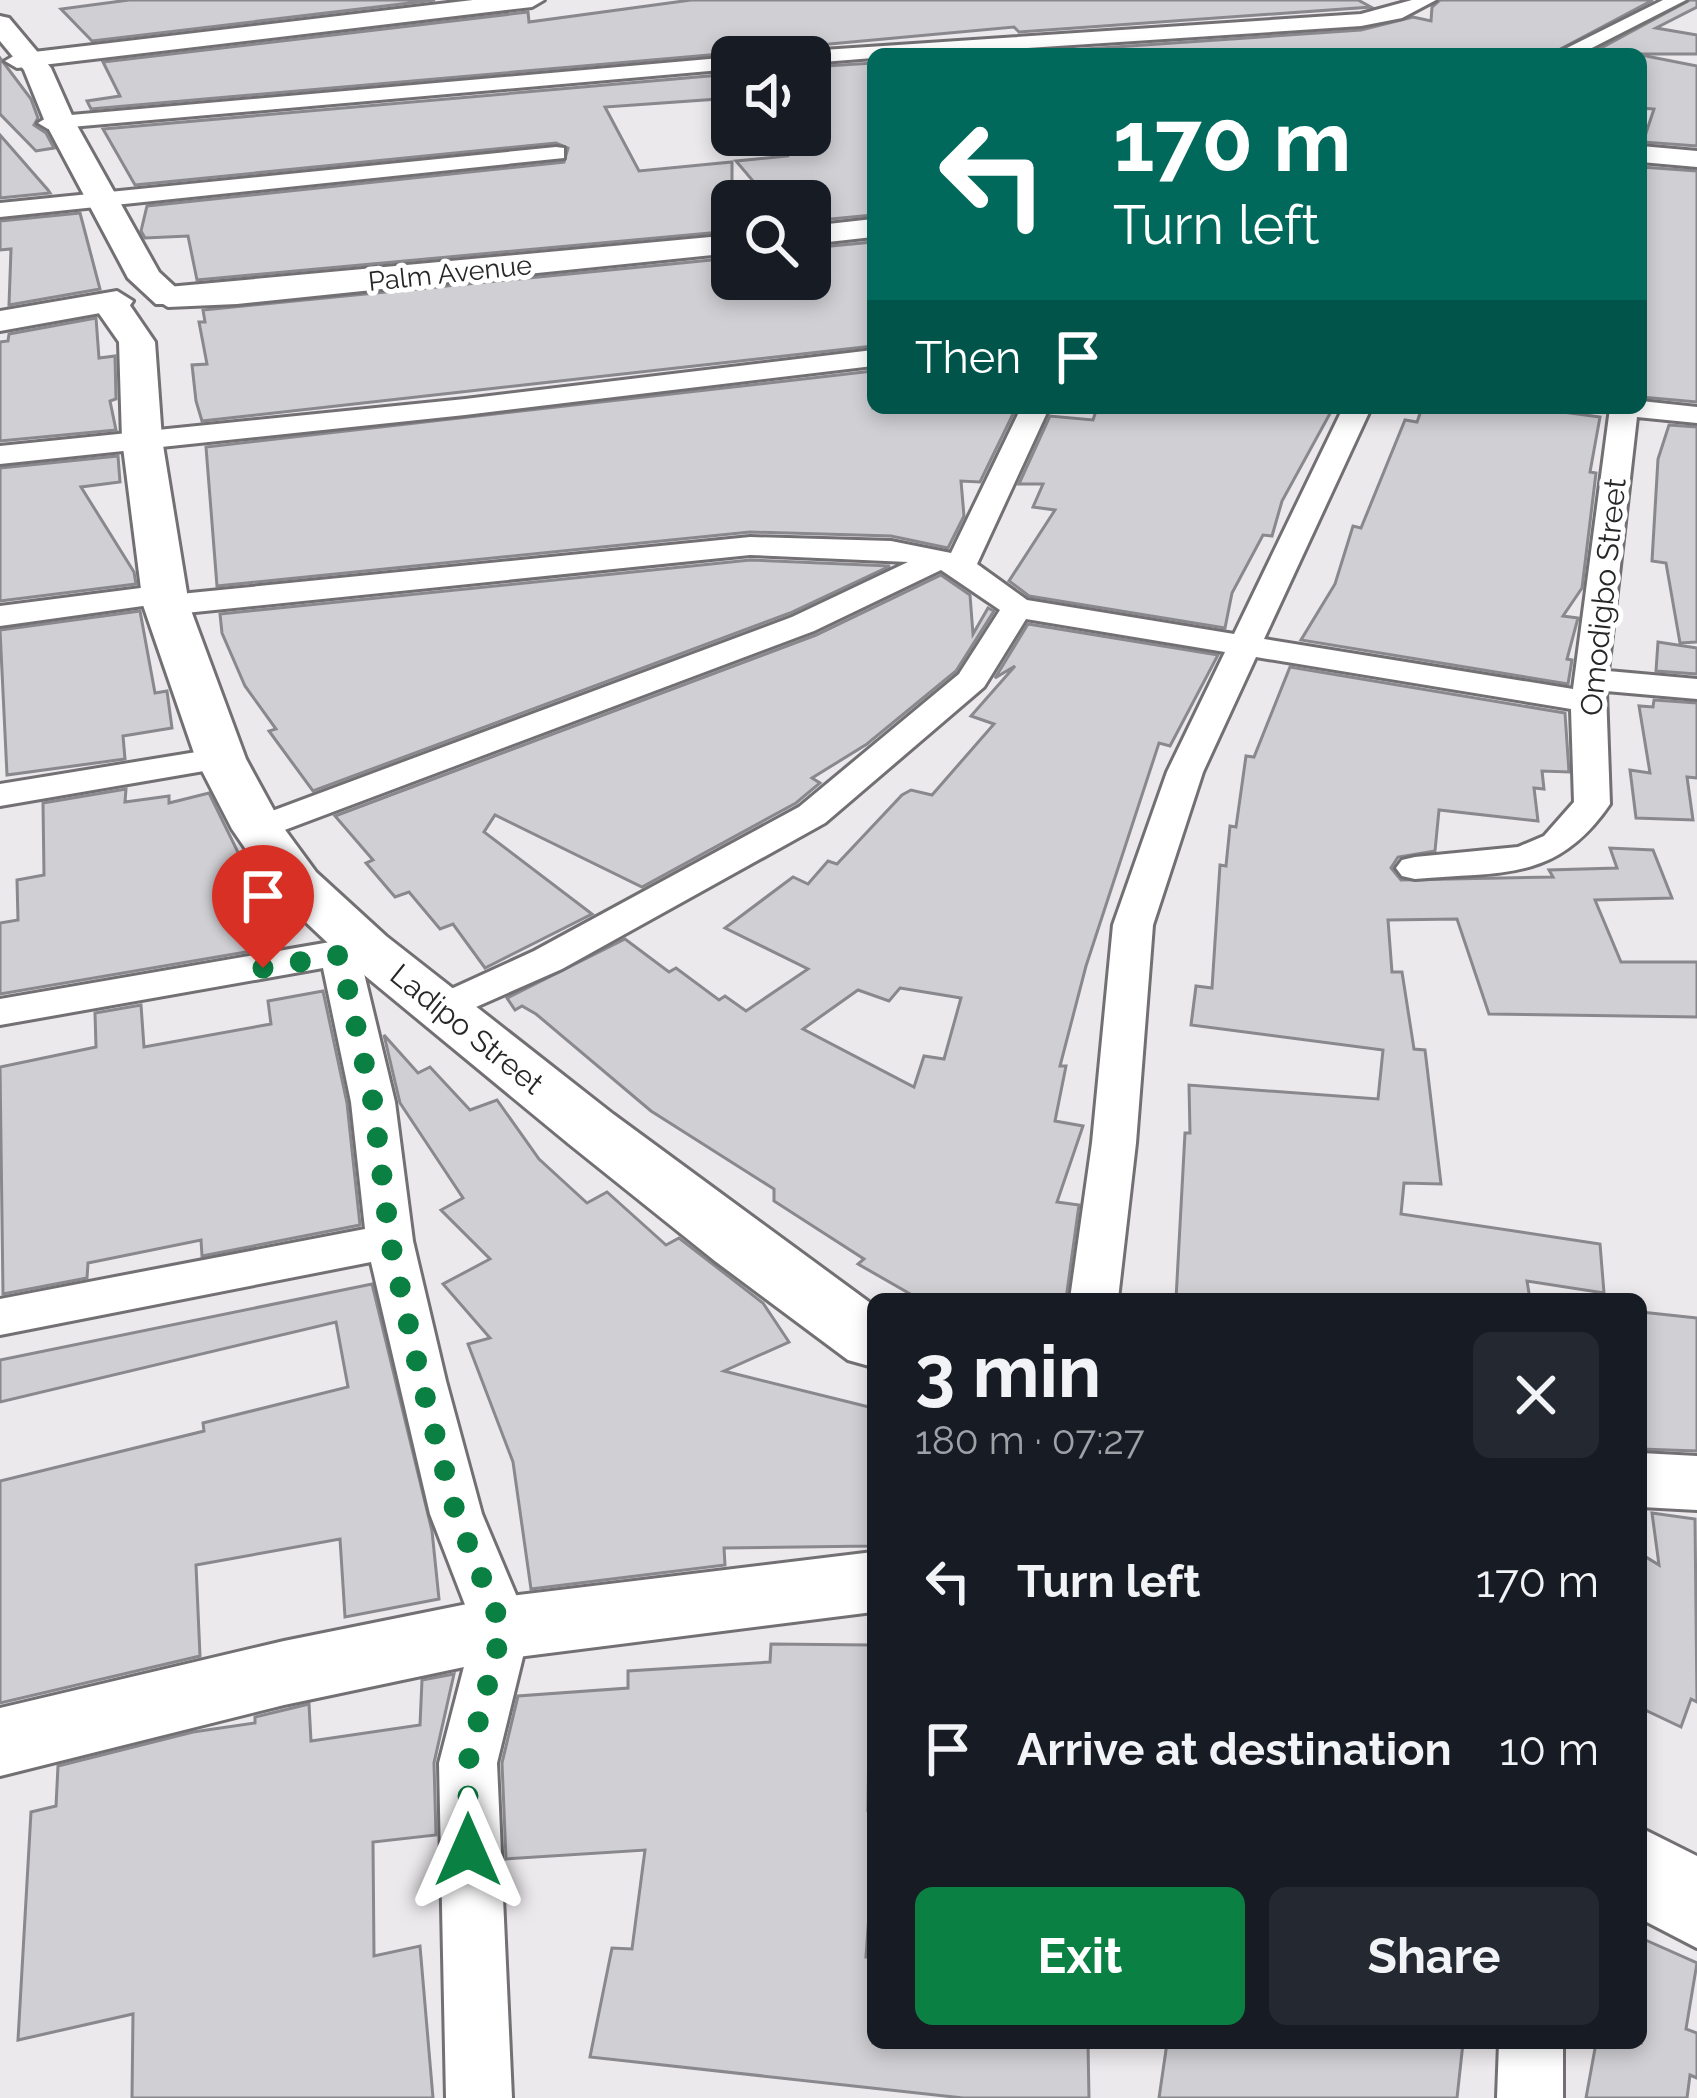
<!DOCTYPE html>
<meta charset="utf-8">
<style>
:root{--surface:#171b24;--page:#242831;--text:#f1f3f6;--muted:#9ea1a6;--accent:#0b8043}
body{margin:0;font-family:Raleway,sans-serif;background:var(--page);color:var(--text);height:100vh;display:flex;flex-direction:column;font-size:45px;white-space:nowrap}
*{box-sizing:border-box;margin:0}
p{font-size:39px;color:var(--muted)}
.icon{flex:none;width:66px;height:66px;fill:none;stroke:currentColor;stroke-width:2;stroke-linecap:round;stroke-linejoin:round}
.map{position:relative;flex:1;overflow:hidden}
.drawer{position:absolute;left:867px;top:1293px;width:780px;height:756px;display:flex;flex-direction:column;background:var(--surface);border-radius:18px;box-shadow:0 6px 18px #0003}
.drawer>*{flex:none}
.top-card{position:absolute;left:867px;top:48px;width:780px;height:366px;border-radius:18px;box-shadow:0 6px 18px #0003;background:#00695c;color:#fff;overflow:hidden}
.controls{position:absolute;left:711px;top:36px;display:grid;gap:24px}
.controls a{display:grid;place-items:center;width:120px;height:120px;border-radius:18px;background:var(--surface);box-shadow:0 6px 18px #0003;font-size:60px}
.pin{position:absolute;display:grid;place-items:center;width:102px;height:102px;color:#fff;margin:-123px -51px;border-radius:50% 50% 50% 0;rotate:-45deg;box-shadow:0 0 12px #0007}
.pin .icon{rotate:45deg}
.me{position:absolute;width:132px;margin:-66px;rotate:0deg;stroke-linejoin:round;filter:drop-shadow(0 0 9px #0008)}
.turn{display:flex;align-items:center;gap:42px;height:252px;padding:0 48px;font-size:54px}
.turn .icon{width:156px;height:156px;stroke-width:2.5}
.turn b{display:block;font-size:84px;line-height:102px}
.then{display:flex;align-items:center;height:114px;padding:0 48px;background:#0003;gap:24px;font-size:45px}
.round{display:grid;place-items:center;flex:none;width:126px;height:126px;border-radius:18px;background:var(--page)}
.overview{display:flex;align-items:center;justify-content:space-between;height:204px;padding:0 48px}
h1{font-size:72px;font-weight:700;line-height:90px}
.cta{display:flex;gap:24px;margin-top:auto;padding:24px 48px}
.cta a{flex:1;height:138px;border-radius:18px;background:var(--accent);color:#fff;font-size:48px;font-weight:700;line-height:138px;text-align:center}
.cta a+a{background:var(--page);color:var(--text)}
ul{padding:0;list-style:none}
li{display:flex;align-items:center;gap:36px;height:168px;padding:0 48px}
li div{flex:1}
li b{display:block;font-size:45px}
li em{font-style:normal}
.map>svg:first-child{display:block}
.building{fill:#d0cfd4;stroke:#89888d;stroke-width:3;fill-rule:evenodd}
.lines{fill:none;stroke-linecap:round;stroke-linejoin:round}
.minor-casing{stroke:#737074;stroke-width:6}
.tertiary-casing{stroke:#737074;stroke-width:6}
.secondary-casing{stroke:#737074;stroke-width:6}
.minor{fill:#fff;fill-rule:evenodd}
.tertiary{fill:#fff;fill-rule:evenodd}
.secondary{fill:#fff;fill-rule:evenodd}
.route{stroke:#0b8043;stroke-width:21;stroke-dasharray:0 37.8}
.labels{text-anchor:middle;dominant-baseline:central;stroke-width:10;stroke-linejoin:round;paint-order:stroke}
.far-street-label{font-size:27px;fill:#272628;stroke:#fff}
.street-label{font-size:30px;fill:#272628;stroke:#fff}
</style>
<div class="map">
<svg width="1697" height="2098" viewBox="0 0 1697 2098">
<rect width="100%" height="100%" fill="#ece9ed"/>
<!-- building -->
<g class="building">
<path d="M129,0H435L92,41L61,9Z"/>
<path d="M691,0H1358L1371,7L1019,32L1014,27L808,46L747,57L732,53L91,109L87,101L120,96L103,62L528,12L529,22Z"/>
<path d="M1440,0H1653L1551,54L1042,52L1361,30L1413,17L1431,21L1432,7Z"/>
<path d="M1690,0H1697V7L1656,28L1697,35V54H1590Z"/>
<path d="M1641,55L1697,66V146L1643,142L1654,109L1641,108Z"/>
<path d="M0,58L31,99L38,118L34,125L46,133L54,148L36,151L0,114Z"/>
<path d="M873,63V215L810,221V201H770L736,161L787,156L780,145L810,142V67Z"/>
<path d="M732,74V98L605,107L639,171L732,162V231L197,280L188,236L145,238L141,231L147,206L564,162L568,148L556,143L135,185L103,129Z"/>
<path d="M0,135L48,190L50,193L0,198Z"/>
<path d="M1641,167L1697,171V402L1641,397Z"/>
<path d="M80,213L100,289L9,305L11,249L0,250V221Z"/>
<path d="M873,242V346L202,421L196,401L192,365L207,364L199,322H205L203,310L732,258V279H810V270L826,268L810,248Z"/>
<path d="M96,318L99,358L115,356L116,399L110,401L116,430L0,441V342L8,341L9,334Z"/>
<path d="M873,371V408H1016L980,482L961,481L964,516L948,548L891,536L750,532L217,586L206,447Z"/>
<path d="M1097,408H1333L1282,501L1272,536L1263,535L1232,593L1225,628L1029,596L1009,581L1055,510L1033,507L1043,484H1019L1050,416L1093,420Z"/>
<path d="M1422,408H1533L1600,417L1590,472L1596,473L1582,588L1563,616L1578,618L1567,659L1572,660L1568,684L1301,640L1335,584L1353,526L1361,528L1405,420L1417,422Z"/>
<path d="M1669,425L1697,427V642L1680,643L1666,563L1652,561L1658,459Z"/>
<path d="M118,456L120,482L81,487L134,572L136,584L0,601V468Z"/>
<path d="M750,560L890,566L790,613L313,791L269,731L276,729L245,686L222,633L220,614Z"/>
<path d="M941,575L970,595L973,634L988,608L994,611L956,671L867,744L812,778L820,783L796,803L642,887L495,815L484,832L592,914L485,968L453,924L440,929L409,892L395,897L366,863L373,860L335,816L816,635Z"/>
<path d="M140,611L155,693L167,691L172,728L123,736L125,759L7,775L0,630Z"/>
<path d="M1028,624L1218,655L1170,746L1159,743L1086,966L1060,1066H1066L1055,1121L1083,1126L1057,1202L1079,1205L1066,1299H919L858,1264L864,1259L774,1201V1189L651,1111L536,1014L522,1006L515,1010L507,998L625,939L669,972L676,968L719,1000L725,996L746,1011L808,969L725,928L793,877L808,884L828,861L837,864L902,795L911,790L932,795L994,724L971,716L1015,666L995,678ZM900,988L961,998L944,1059L924,1056L914,1087L803,1029L858,990L889,1001Z"/>
<path d="M1658,642L1697,648V674L1656,671Z"/>
<path d="M1290,667L1565,713L1569,772L1542,771L1544,789L1534,788L1538,821L1439,810L1435,851L1398,857L1391,868L1401,880L1553,877L1549,870L1617,868L1610,848L1653,850L1672,898L1595,900L1621,962H1697V1017L1489,1014L1457,919L1388,920L1392,972H1402L1414,1049L1425,1050L1441,1184L1404,1183L1401,1214L1600,1244L1604,1293L1527,1281L1530,1299H1176L1185,1133H1190L1189,1085L1378,1099L1383,1050L1191,1025L1196,986L1212,988L1220,865L1226,866L1230,826L1236,827L1246,756L1254,757Z"/>
<path d="M1654,700L1697,703V778L1687,777L1693,820L1636,818L1630,770L1650,773L1639,706L1653,707Z"/>
<path d="M126,789L125,802L169,796V803L209,793L255,887L263,949L0,994V923L18,920L17,880L44,875L43,803Z"/>
<path d="M323,991L347,1103L360,1225L202,1256L201,1240L88,1263L87,1278L3,1294L0,1067L96,1047L95,1013L141,1005L144,1047L271,1024L268,1001Z"/>
<path d="M384,1035L418,1073L430,1067L470,1110L497,1100L539,1159L587,1203L607,1192L666,1245L679,1238L763,1303L789,1342L724,1371L873,1408V1546L724,1548L725,1565L531,1589L513,1462L468,1344L490,1338L443,1284L490,1259L441,1210L463,1198L400,1103Z"/>
<path d="M372,1284L432,1531L439,1599L345,1617L340,1539L196,1565L200,1656L0,1703V1481L204,1431L203,1423L348,1387L336,1322L0,1402V1360Z"/>
<path d="M1641,1312L1697,1318V1451L1641,1449Z"/>
<path d="M1652,1513L1695,1519L1697,1702L1691,1699L1681,1727L1641,1708V1554L1659,1565Z"/>
<path d="M771,1644L870,1645L868,1811L873,1812V1858L866,1957H873V2043H1088L1089,2098H963L590,2057L612,1948L632,1949L645,1850L506,1859L502,1763L518,1696L628,1688V1671L770,1662Z"/>
<path d="M454,1674L434,1763L436,1835L373,1842L374,1956L420,1946L433,2098H132L133,2014L18,2040L31,1812L56,1806L58,1766L193,1732L255,1723V1717L309,1704L311,1741L420,1725L422,1680Z"/>
<path d="M1641,1938L1697,1963L1686,2029L1697,2033V2078L1690,2075L1687,2098H1586L1596,2043H1641Z"/>
<path d="M1167,2043H1463L1457,2098H1159Z"/>
</g>
<g class="lines">
<!-- minor casing -->
<g class="minor-casing">
<g id="minor">
<path d="M1412,0H1436L1402,18L1361,26L938,54H873V58L810,63V57H798L808,51L1361,14Z"/>
<path d="M1663,0H1686L1580,54H1555Z"/>
<path d="M732,57V69L48,129L38,123L48,117Z"/>
<path d="M556,147L564,148V158L0,217V203Z"/>
<path d="M873,350V366L465,415L0,464V446L465,399Z"/>
<path d="M1641,401L1697,407V423L1637,417L1608,671L1697,679V699L1606,691L1610,804C1556,883 1501,871 1415,879L1402,876L1396,868L1402,860L1415,857L1518,847L1544,836L1574,802L1571,709L1256,657L1203,772L1153,925L1136,1143L1118,1299H1070L1092,1143L1113,925L1167,772L1225,652L1026,619L984,687L825,823L562,969L442,1022L427,1018L421,1009L427,1000L534,951L799,807L959,674L1000,610L941,570L814,631L258,840L245,837L240,829L245,821L792,617L908,562L750,555L166,615L150,605L0,626V606L164,585L180,594L750,537L891,541L951,553L1021,408H1049L977,564L1027,600L1234,634L1343,408H1371L1264,639L1573,689L1610,408H1641Z"/>
<path d="M221,748L233,752L239,759L233,766L0,806V784Z"/>
<path d="M365,936L379,939L385,948L379,957L361,961L395,1102L413,1241L446,1381L482,1514L530,1628L497,1763L512,2098H446L439,1763L474,1628L430,1514L371,1262L0,1335V1299L365,1229L351,1102L323,968L0,1025V999Z"/>
<path d="M1499,2043H1563V2098H1497Z"/>
</g>
</g>
<!-- tertiary casing -->
<g class="tertiary-casing">
<g id="tertiary">
<path d="M473,0H544L532,7L17,68L5,61L17,54Z"/>
<path d="M1641,146L1697,151V167L1641,162Z"/>
<path d="M873,219V237L810,244V226Z"/>
<path d="M732,235V253L237,304L168,307L152,297L168,287Z"/>
<path d="M117,291L133,301L128,308L0,331V311Z"/>
<path d="M1641,1453L1697,1456V1510L1641,1507Z"/>
<path d="M873,1552V1612L502,1659L284,1705L0,1776V1708L284,1641L502,1597Z"/>
</g>
</g>
<!-- secondary casing -->
<g class="secondary-casing">
<g id="secondary">
<path d="M0,16L9,18L51,68L75,122L159,272L186,297L180,304H156L128,278L45,122L24,70L0,41Z"/>
<path d="M116,301L129,304L155,342L162,439L189,605L246,759L283,827L316,872L386,936L613,1114L873,1305V1367L848,1360L715,1261L569,1144L346,960L278,896L232,829L196,759L143,605L122,439L119,342L98,312L103,304Z"/>
<path d="M1641,1828L1697,1856V1948L1641,1919Z"/>
</g>
</g>
<!-- minor -->
<use href="#minor" class="minor"/>
<!-- tertiary -->
<use href="#tertiary" class="tertiary"/>
<!-- secondary -->
<use href="#secondary" class="secondary"/>
</g>
<g class="lines">
<!-- route -->
<path class="route" d="M263,968L340,955L373,1102L390,1241L421,1381L456,1514L502,1628L468,1762V1850"/>
</g>
<g class="labels">
<!-- far-street labels -->
<g class="far-street-label">
<text transform="translate(450 273) rotate(-6)">Palm Avenue</text>
</g>
<!-- street labels -->
<g class="street-label">
<text transform="translate(1603 597) rotate(-84)">Omodigbo Street</text>
<text transform="translate(467 1029) rotate(39)">Ladipo Street</text>
</g>
</g>
</svg>
<div class="controls">
<a><svg class="icon" aria-label="sound" viewBox="0 0 24 24"><path d="M4 9h4l5-4v14l-5-4H4zM17 9q2 3 0 6"/></svg></a>
<a><svg class="icon" aria-label="search" viewBox="0 0 24 24"><circle cx="10" cy="10" r="6"/><path d="M15 15l6 6"/></svg></a>
</div>
<div class="pin" style="left:263px;top:968px;background:#d93025"><svg class="icon" aria-label="arrive" viewBox="0 0 24 24"><path d="M6 21V4h12l-3 4 3 4H6"/></svg></div>
<svg class="me" style="left:468px;top:1850px" viewBox="-20 -20 40 40"><path d="M0-17L14 15 0 8-14 15z" fill="#0b8043" stroke="#fff" stroke-width="4"/></svg>
<div class="top-card">
<div class="turn"><svg class="icon" aria-label="left" viewBox="0 0 24 24"><path d="M17 20v-9H6M10 6l-5 5 5 5"/></svg><div><b>170 m</b>Turn left</div></div>
<div class="then">Then<svg class="icon" aria-label="arrive" viewBox="0 0 24 24"><path d="M6 21V4h12l-3 4 3 4H6"/></svg></div>
</div>
<section class="drawer">
<div class="overview"><div><h1>3 min</h1><p>180 m · 07:27</p></div><a class="round"><svg class="icon" aria-label="close" viewBox="0 0 24 24"><path d="M6 6l12 12M18 6L6 18"/></svg></a></div>
<ul>
<li><svg class="icon" aria-label="left" viewBox="0 0 24 24"><path d="M17 20v-9H6M10 6l-5 5 5 5"/></svg><div><b>Turn left</b></div><em>170 m</em></li>
<li><svg class="icon" aria-label="arrive" viewBox="0 0 24 24"><path d="M6 21V4h12l-3 4 3 4H6"/></svg><div><b>Arrive at destination</b></div><em>10 m</em></li>
</ul>
<div class="cta"><a>Exit</a><a>Share</a></div>
</section>
</div>
